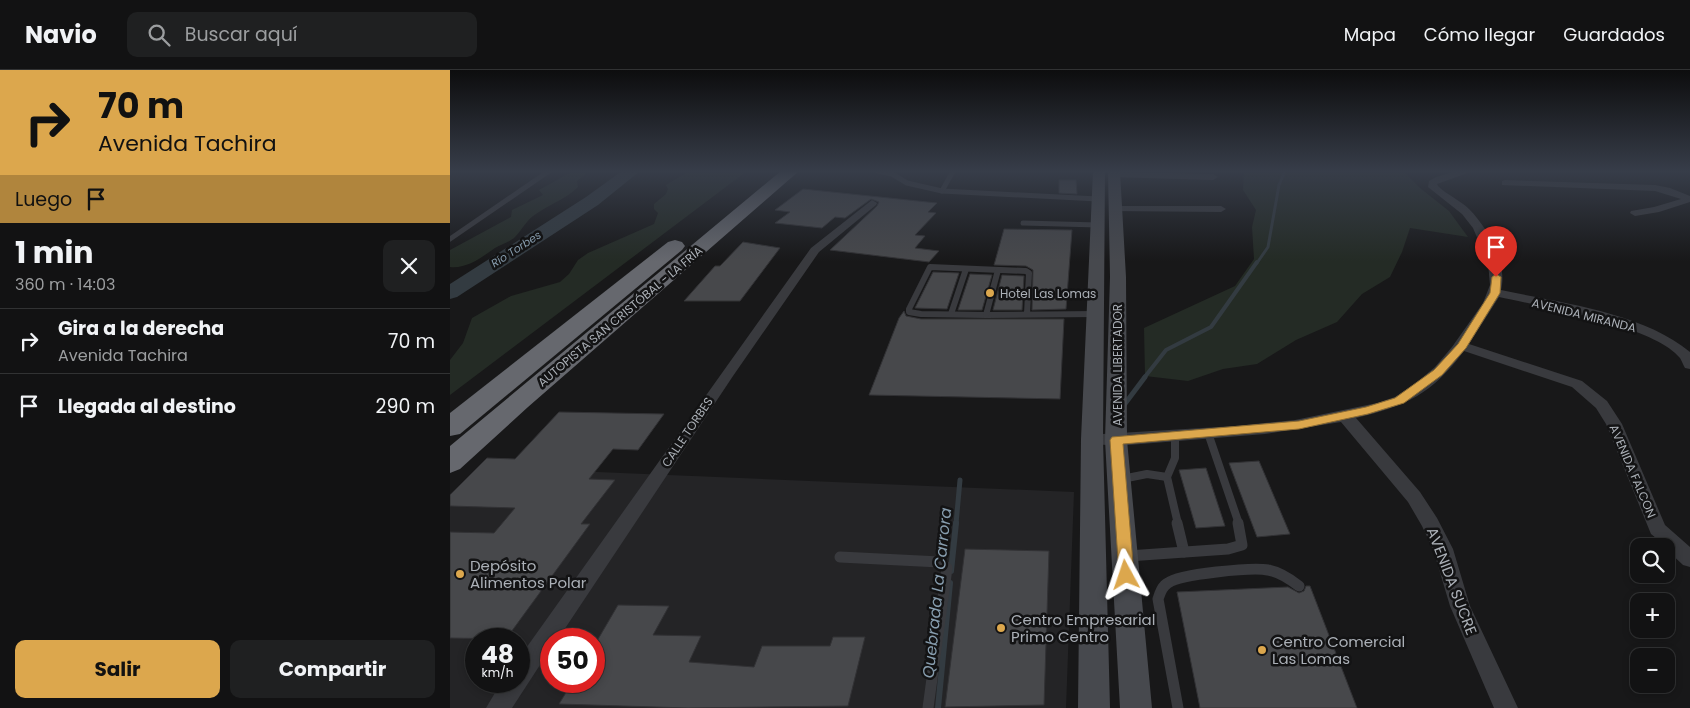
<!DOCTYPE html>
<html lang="es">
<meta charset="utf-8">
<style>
:root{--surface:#121213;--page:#1f2021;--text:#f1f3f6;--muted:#9c9ea0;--line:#313233;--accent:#dca74d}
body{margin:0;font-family:Poppins,sans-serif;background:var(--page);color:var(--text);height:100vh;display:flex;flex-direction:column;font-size:19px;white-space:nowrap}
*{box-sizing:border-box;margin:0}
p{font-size:16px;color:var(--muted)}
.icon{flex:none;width:28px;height:28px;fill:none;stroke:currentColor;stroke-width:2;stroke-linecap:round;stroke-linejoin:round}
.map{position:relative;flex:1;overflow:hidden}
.details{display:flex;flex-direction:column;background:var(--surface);width:450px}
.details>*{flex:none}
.banner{background:#dca74d;color:#111;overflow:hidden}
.tools{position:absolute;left:1180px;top:468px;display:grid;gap:10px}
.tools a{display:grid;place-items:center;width:45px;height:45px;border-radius:10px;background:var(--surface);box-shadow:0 2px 8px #0003,0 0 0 1px var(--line);font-size:25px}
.speed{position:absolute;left:15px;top:558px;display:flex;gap:10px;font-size:25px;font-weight:700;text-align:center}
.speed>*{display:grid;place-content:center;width:65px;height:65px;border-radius:50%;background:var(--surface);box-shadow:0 2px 8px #0003,0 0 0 1px var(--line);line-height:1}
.speed small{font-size:12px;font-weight:400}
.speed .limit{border:8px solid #d22;background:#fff;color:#111}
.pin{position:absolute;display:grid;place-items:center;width:42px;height:42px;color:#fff;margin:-51px -21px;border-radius:50% 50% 50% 0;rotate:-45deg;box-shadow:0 0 5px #0007}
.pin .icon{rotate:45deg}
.me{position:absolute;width:55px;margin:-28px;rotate:355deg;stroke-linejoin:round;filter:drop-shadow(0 0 4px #0008)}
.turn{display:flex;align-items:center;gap:18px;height:105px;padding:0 15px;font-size:22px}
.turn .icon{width:65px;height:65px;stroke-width:2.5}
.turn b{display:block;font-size:35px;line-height:42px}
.then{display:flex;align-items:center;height:48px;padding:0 15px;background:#0003;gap:10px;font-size:19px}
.round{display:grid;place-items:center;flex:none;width:52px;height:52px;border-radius:10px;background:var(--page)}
.overview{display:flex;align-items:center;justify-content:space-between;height:85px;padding:0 15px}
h1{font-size:30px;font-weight:700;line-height:38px}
.cta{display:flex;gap:10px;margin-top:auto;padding:10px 15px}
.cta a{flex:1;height:58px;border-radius:10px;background:var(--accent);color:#111;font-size:20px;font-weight:700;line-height:58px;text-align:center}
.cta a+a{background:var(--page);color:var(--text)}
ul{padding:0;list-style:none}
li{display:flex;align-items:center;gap:15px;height:65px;padding:0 15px;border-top:1px solid var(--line)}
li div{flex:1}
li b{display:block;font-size:19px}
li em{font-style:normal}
header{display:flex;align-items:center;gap:30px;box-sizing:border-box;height:70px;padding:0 25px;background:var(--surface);border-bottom:1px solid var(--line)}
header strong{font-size:24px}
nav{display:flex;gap:28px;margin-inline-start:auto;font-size:18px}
.search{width:350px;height:45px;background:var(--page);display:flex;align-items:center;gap:12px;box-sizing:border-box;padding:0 18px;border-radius:10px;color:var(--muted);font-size:19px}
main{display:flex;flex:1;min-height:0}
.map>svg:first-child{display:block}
.built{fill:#242426;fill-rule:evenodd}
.green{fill:#242b25}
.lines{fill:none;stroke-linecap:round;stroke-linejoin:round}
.stream-far3{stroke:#333b41;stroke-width:3}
.stream-far2{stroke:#333b41;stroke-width:4}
.stream-far1{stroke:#333b41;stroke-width:5}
.stream{stroke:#333b41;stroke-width:6}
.river{fill:#333b41;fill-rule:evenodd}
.building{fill:#47484b;stroke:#323235}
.lane-far3{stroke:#393a3e;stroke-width:5}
.lane-far2{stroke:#393a3e;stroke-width:6}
.lane-far1{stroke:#393a3e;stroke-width:8}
.lane{stroke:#393a3e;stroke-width:11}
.street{fill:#393a3e;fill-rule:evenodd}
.secondary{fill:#47494e;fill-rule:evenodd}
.highway{fill:#66686e;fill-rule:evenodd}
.route{fill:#dca74d;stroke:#8f6d32}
.poi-dot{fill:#dca74d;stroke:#131314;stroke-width:2}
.labels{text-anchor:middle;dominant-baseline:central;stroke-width:5;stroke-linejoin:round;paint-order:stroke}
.far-water-label{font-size:11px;font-style:italic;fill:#879dae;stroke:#131314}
.poi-label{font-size:12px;fill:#abb0b7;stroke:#131314;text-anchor:start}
.street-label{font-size:12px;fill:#abb0b7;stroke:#131314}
.near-poi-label{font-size:15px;fill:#abb0b7;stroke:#131314;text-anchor:start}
.near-street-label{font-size:15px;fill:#abb0b7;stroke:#131314}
.near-water-label{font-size:16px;font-style:italic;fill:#879dae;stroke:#131314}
</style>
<header>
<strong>Navio</strong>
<div class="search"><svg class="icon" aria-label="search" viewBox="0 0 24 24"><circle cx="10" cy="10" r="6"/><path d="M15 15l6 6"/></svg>Buscar aquí</div>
<nav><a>Mapa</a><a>Cómo llegar</a><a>Guardados</a></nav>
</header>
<main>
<section class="details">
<div class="banner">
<div class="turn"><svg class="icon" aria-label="right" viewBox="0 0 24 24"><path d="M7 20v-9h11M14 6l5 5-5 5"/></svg><div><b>70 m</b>Avenida Tachira</div></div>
<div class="then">Luego<svg class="icon" aria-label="arrive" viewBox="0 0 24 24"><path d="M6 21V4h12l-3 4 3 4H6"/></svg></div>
</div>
<div class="overview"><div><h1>1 min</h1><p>360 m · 14:03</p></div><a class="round"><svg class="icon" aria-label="close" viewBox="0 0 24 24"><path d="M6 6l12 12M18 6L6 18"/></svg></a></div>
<ul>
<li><svg class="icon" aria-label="right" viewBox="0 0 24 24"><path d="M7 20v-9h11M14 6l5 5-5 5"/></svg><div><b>Gira a la derecha</b><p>Avenida Tachira</p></div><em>70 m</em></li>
<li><svg class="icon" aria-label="arrive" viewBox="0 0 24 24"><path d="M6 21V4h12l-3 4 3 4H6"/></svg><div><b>Llegada al destino</b></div><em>290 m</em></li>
</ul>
<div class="cta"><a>Salir</a><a>Compartir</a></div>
</section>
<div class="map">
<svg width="1240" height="638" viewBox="0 0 1240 638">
<rect width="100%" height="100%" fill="#181819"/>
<!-- built -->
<path class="built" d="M29,397L624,422L616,638H0V424ZM26,569H69V611H26ZM101,569H144V611H101Z"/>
<!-- green -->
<g class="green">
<path d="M123,101H139L127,111L128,117C116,129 100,134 86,144C77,149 72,160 65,167C60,172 52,174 45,178C32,187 17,199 0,197V180L61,147L62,140L93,125L89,120Z"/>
<path d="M239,101H297L0,325V290L13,273L22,248L61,226L110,212L119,204L128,190L138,183L204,154L208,143L204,139V134L216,124L218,119L216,115Z"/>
<path d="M794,101H953L970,118L999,141L1018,167L960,158L952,182L940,207L912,224L887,252L846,270L807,294L773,299L738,311L695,306L694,258L785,216L804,189L802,157L806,140L793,120Z"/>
</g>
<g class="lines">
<!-- stream-far3 -->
<path class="stream-far3" d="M807,193L818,177L829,115L835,101"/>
<!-- stream-far2 -->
<path class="stream-far2" d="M694,308L716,280L761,257L807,192"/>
<!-- stream-far1 -->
<g class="stream-far1">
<path d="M674,335L695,307"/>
<path d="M506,454L510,410"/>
</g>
<!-- stream -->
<g class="stream">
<path d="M501,501L506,453"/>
<path d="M488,638L500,513"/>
</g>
<!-- river -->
<path class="river" d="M172,101H190L148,135L7,227L0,229V214L136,127Z"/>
</g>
<!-- building -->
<g class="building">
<path d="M609,110H626L627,124L609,123Z"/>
<path d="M353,119L487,133L478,142L486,143L465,165L475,166L465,178L489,181L479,192L380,180L427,136L429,132L421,129L395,148L385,147L372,158L325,153L340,142L325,140Z"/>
<path d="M554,159L622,160L616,239L582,240L583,200L576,196L544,195Z"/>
<path d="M293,172L330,178L290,231H234L265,196H270Z"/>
<path d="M483,202L509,203L497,239L465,238Z"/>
<path d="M520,204L542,205L532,240H508Z"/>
<path d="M552,205L574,206L572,240H543Z"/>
<path d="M454,241L456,246L471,249H614L610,329L419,325L449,248Z"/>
<path d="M109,342L214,344L188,380L163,379L139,409L165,410L131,454H140L56,569L0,568V462L44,463L65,438L0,436V425L37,388L65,389Z"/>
<path d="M809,391L840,464L807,467L779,393Z"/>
<path d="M756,398L775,456L746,458L729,400Z"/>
<path d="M515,479L599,481L594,635L495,637Z"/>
<path d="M856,516H860L907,638H750L727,522L838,517L849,523L854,521Z"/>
<path d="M168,535L219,536L203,565L251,566L239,592L304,597L312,576H380L383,567H415L398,636L238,638L109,634L123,611H144V576Z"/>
</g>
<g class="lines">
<!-- lane-far3 -->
<g class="lane-far3">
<path d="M428,101L442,104L457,113L492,121L648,129"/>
<path d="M492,121L503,101"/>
<path d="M573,153L648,155"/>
<path d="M0,169L99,101"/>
</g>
<!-- lane-far2 -->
<g class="lane-far2">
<path d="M501,244L516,199"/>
<path d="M577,244L579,203L576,201L480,197L459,239V242L471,244L536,245L646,244"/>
<path d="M536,245L548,200"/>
</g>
<!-- lane-far1 -->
<g class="lane-far1">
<path d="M758,363L789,454"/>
<path d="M725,365V388L717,407L728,454"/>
<path d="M672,409L697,404L717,407"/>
</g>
<!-- lane -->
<g class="lane">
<path d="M727,453L734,482"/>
<path d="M678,486L778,479L792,475L788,453"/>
<path d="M390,487L490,492L497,498L478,638"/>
<path d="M728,638L708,529C710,523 712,516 718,513C729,504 803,497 818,500C830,502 840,509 849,516"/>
</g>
<!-- street -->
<g class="street">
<path d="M1007,101H1023L987,114L988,116C997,125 1010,130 1019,139C1038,158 1058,194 1051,220C1111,233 1192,242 1240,282V299L1235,298C1233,295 1232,291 1230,288C1205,256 1090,236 1049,227L1019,274L1132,311L1157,331L1172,354L1215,455L1240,477V497L1233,495L1216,479V476L1201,464L1156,354L1146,338L1122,317L1014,281C982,324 956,336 906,348L970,422L987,448L1003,479L1020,536L1068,638H1044L1000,536L983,479L972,456L958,432L891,352L815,364L666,376L636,373L634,369L636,365L785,356L845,350L927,333L945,327L966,313L985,297L1002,277L1033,233L1040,215L1038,193L1023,158L1012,144L978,117L979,111L986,107Z"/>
<path d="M664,102L763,104L768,107L763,110L661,107V103Z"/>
<path d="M1055,110L1205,115L1220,118L1240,126V132L1209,142L1185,146L1180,143L1181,141L1204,137L1231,129L1205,121L1052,115V111Z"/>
<path d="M422,130L427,133L426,135L369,182L283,306L108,569H101V578L62,638H36L52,611H69V588L361,178Z"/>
<path d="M665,136H771L776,139L771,142L661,141L660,139Z"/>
</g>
<!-- secondary -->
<g class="secondary">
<path d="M643,101H655L653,369L660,638H628L631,369Z"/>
<path d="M658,101H670L676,207L677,370L702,638H670L655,370L660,207Z"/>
</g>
<!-- highway -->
<g class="highway">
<path d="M331,101H349L78,337L10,399L0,403V376Z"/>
<path d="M225,170L232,172L235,176L232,180L10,364L0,366V343L218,172Z"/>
</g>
</g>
<!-- sky -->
<linearGradient id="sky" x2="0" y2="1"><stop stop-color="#0d0d0e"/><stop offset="0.53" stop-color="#373d49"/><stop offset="1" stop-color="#373d49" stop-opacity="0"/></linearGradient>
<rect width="1240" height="191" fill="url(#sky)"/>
<!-- route -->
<path class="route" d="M1046,204L1051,207L1050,223L1016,278L992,305L954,333L918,344L849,359L673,374L684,505L682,510L676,512L671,510L669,505L660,370L662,367L849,351L916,337L945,328L984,300L1008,274L1040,223L1042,207Z"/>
<!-- markers -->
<g class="poi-dot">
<circle cx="540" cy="223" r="5"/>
<circle cx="10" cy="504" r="5"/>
<circle cx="551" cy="558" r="5"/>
<circle cx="812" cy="580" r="5"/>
</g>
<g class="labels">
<!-- far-water labels -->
<g class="far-water-label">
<text transform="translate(66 179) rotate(-33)">Río Torbes</text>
</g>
<!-- poi labels -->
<g class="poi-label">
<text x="550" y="223">Hotel Las Lomas</text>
</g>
<!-- street labels -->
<g class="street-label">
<text transform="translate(1134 245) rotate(14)">AVENIDA MIRANDA</text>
<text transform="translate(170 246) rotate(-40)">AUTOPISTA SAN CRISTÓBAL - LA FRÍA</text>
<text transform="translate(667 295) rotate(-90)">AVENIDA LIBERTADOR</text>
<text transform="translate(237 362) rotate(-56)">CALLE TORBES</text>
<text transform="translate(1183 401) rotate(67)">AVENIDA FALCON</text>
</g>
<!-- near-poi labels -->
<g class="near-poi-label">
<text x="20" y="495">Depósito<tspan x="20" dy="17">Alimentos Polar</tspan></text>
<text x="561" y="549">Centro Empresarial<tspan x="561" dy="17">Primo Centro</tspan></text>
<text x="822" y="571">Centro Comercial<tspan x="822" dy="17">Las Lomas</tspan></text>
</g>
<!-- near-street labels -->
<g class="near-street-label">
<text transform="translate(1002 511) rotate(69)">AVENIDA SUCRE</text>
</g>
<!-- near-water labels -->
<g class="near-water-label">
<text transform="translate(487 523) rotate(-84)">Quebrada La Carrora</text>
</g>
</g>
</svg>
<div class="tools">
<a><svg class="icon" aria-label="search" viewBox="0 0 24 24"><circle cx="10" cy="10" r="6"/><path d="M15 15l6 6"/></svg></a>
<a>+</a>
<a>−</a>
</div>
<div class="speed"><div>48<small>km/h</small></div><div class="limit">50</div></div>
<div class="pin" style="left:1046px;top:207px;background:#d93025"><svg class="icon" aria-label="arrive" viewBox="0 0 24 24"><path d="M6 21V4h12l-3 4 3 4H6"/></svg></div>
<svg class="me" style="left:676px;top:505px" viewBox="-20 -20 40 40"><path d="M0-17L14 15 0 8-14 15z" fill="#dca74d" stroke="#fff" stroke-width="4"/></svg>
</div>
</main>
